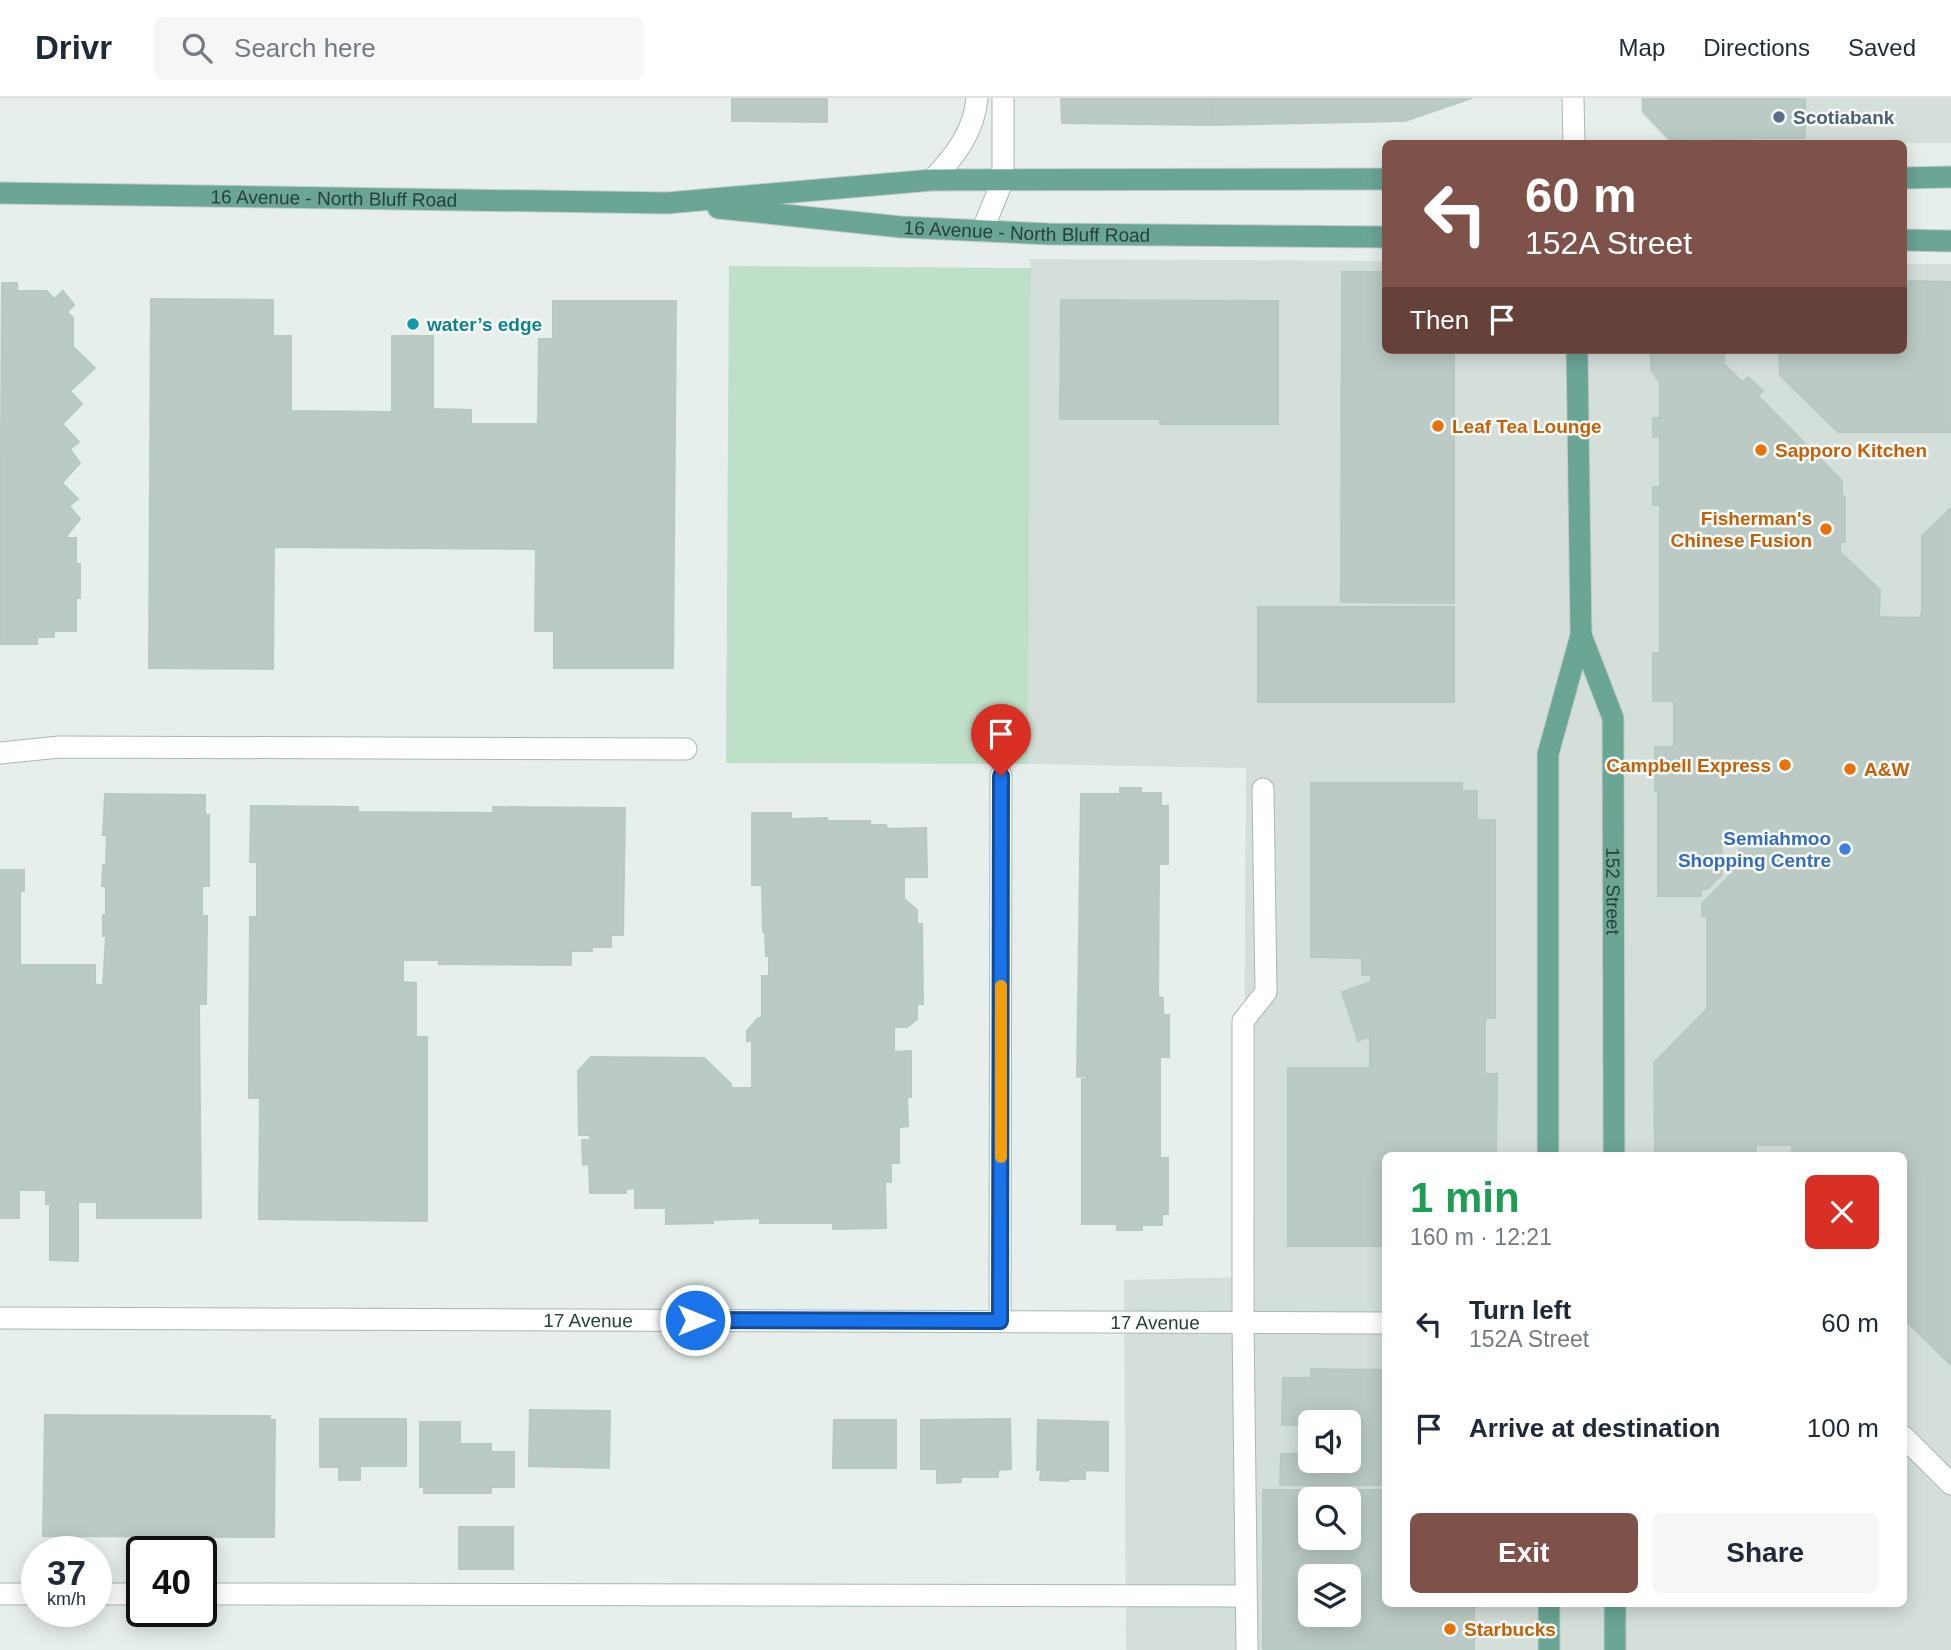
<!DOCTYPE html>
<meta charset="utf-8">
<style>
:root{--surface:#fff;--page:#f6f6f7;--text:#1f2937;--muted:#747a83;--line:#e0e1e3;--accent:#7f5249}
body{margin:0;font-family:Helvetica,sans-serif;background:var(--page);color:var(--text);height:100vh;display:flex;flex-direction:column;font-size:26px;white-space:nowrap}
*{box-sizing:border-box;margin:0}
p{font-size:23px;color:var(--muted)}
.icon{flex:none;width:38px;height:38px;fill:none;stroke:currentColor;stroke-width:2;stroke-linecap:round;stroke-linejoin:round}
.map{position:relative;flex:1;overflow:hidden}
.panel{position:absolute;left:1382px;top:1054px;width:525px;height:455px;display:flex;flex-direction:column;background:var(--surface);border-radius:10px;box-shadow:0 4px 18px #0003}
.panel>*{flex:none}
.hud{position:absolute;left:1382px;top:42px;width:525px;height:214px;border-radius:10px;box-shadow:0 4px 18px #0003;background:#7f5249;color:#fff;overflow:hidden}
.tools{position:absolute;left:1298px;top:1312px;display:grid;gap:14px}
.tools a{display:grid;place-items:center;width:63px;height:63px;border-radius:10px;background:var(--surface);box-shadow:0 4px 18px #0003;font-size:35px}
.speed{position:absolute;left:21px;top:1438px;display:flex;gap:14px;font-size:35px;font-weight:700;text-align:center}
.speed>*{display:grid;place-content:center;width:91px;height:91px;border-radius:50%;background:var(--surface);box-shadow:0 4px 18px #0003;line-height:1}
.speed small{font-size:18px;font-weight:400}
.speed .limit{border:4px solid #111;border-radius:10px;background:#fff;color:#111}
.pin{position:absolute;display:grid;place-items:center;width:60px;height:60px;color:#fff;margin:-72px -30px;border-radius:50% 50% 50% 0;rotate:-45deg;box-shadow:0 0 7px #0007}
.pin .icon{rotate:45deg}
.me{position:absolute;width:77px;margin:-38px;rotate:90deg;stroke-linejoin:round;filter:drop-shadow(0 0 5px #0008)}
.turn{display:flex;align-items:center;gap:24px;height:147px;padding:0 28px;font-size:32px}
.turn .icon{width:91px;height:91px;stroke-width:2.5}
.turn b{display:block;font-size:49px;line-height:60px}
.then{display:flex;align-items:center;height:66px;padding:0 28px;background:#0003;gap:14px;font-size:26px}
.round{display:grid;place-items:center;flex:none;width:74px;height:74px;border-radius:10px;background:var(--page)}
.overview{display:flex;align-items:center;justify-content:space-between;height:119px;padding:0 28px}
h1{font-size:42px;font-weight:700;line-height:52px;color:#1e9e55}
.button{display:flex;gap:14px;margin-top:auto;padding:14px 28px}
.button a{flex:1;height:80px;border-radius:10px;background:var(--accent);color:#fff;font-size:28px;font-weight:700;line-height:80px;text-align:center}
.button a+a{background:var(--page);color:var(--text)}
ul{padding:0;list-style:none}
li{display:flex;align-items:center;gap:21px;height:105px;padding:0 28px}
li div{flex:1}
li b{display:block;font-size:26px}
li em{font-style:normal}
header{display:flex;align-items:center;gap:42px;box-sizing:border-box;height:98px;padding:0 35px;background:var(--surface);border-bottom:2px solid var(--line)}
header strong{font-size:33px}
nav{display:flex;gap:38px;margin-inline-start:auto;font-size:24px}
.search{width:490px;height:63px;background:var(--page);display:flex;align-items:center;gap:18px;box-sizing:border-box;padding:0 24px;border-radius:10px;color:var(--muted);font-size:26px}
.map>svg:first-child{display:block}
.built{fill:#d4dfda;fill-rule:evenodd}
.green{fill:#bfe0c8}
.building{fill:#bbcac4;stroke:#b8c9c2;stroke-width:2;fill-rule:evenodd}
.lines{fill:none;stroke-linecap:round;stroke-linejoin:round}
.minor-casing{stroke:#a8b8b2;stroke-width:23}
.major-casing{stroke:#c2cac8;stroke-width:23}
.minor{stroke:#fff;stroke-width:21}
.major{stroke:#6aa596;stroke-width:21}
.route-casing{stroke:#114b97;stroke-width:18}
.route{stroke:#1a73e8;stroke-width:12}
.slow{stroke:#f59e0b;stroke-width:12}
.service-dot{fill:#5c6f8a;stroke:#f7fbf9;stroke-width:2.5}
.culture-dot{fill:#0f9aa8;stroke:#f7fbf9;stroke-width:2.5}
.food-dot{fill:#e8710a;stroke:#f7fbf9;stroke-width:2.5}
.shop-dot{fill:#3f7fe0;stroke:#f7fbf9;stroke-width:2.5}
.labels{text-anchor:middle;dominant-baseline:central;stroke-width:5;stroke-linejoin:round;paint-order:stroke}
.service-label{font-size:19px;font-weight:bold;fill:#4e5e75;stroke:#f7fbf9;text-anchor:start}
.street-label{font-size:19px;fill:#24423a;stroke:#f7fbf9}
.culture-label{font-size:19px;font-weight:bold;fill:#0d838f;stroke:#f7fbf9;text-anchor:start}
.food-label{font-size:19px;font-weight:bold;fill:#c56008;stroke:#f7fbf9;text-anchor:start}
.shop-label{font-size:19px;font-weight:bold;fill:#366cbe;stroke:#f7fbf9;text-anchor:end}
</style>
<header>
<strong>Drivr</strong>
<div class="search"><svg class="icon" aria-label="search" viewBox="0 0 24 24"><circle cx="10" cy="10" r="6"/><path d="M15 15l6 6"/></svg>Search here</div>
<nav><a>Map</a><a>Directions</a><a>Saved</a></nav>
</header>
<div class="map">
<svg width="1951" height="1552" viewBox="0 0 1951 1552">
<rect width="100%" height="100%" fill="#e6efeb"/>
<!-- built -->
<g class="built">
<path d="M1641,0H1951V45H1670L1641,15Z"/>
<path d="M1029,161L1386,163V252H1904V166H1951V1552H1126L1124,1182L1243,1179L1246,670L1028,666L1031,170ZM1386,1057H1904V1505H1386ZM1311,1325H1349V1363H1311ZM1311,1402H1349V1440H1311ZM1311,1479H1349V1517H1311Z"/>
</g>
<!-- green -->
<path class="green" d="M729,168L1031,170L1028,666L726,665Z"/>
<!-- building -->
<g class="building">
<path d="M732,0H827V24L732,23Z"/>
<path d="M1061,0H1213V27L1062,25Z"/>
<path d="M1213,0H1472L1405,23L1213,27Z"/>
<path d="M1643,0H1805V40L1670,41L1643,13Z"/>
<path d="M1342,174H1386V252H1454V505L1341,504Z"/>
<path d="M1904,183L1951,184V334H1838L1780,277L1779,252H1904Z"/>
<path d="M2,185H17V193H47L54,201L63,193L74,207L67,214L73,220V249L95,270L70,293L82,306L62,326L79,344L70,351L80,365L62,385L78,401L69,408L80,421L65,440H76V466H80V500H76V533H54V539H37V546H0Z"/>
<path d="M151,201L273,202V238H291V313L392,314V238H433V311L471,312V326H538L539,241H553V203H676L673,570H554V533H535L536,451L274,449L273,571L149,570Z"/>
<path d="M1061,202L1278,203V326H1160V321H1060Z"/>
<path d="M1651,252H1724V266L1742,284L1748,279L1763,293L1758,298L1842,383V398L1845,399V444H1840V454L1880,492L1879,519L1919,520L1922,514V438L1951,410V1267L1904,1221V1057H1792V1047H1756V1057H1655L1654,965L1707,911V818H1702V806L1740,767L1739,735H1721L1722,777L1707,791H1701V798H1658V693H1655V649H1674V603H1653V555H1660V407H1653V389H1660V339H1653V320H1660V285L1651,272Z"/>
<rect x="1258" y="509" width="196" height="95"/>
<path d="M1311,685H1462V693H1477V722H1495V920H1485V976H1497L1496,1057H1386V1148H1288V970H1370V938L1358,943L1342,894L1371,884V877H1362V860L1311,859Z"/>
<path d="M1120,690H1141V695H1161V708H1168V766H1159L1158,899L1163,900V917H1169V959H1160V1060H1168V1116H1162V1127H1142V1132H1117V1126H1082V981H1087V978L1077,979L1081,696H1120Z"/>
<path d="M105,696L205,697V717H209V788H202V818H207L206,906H199L201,1120H97V1104H78V1163L50,1162V1106H46V1092H19V1120H0V772H24V793H20V867H95V886L103,888L106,838H103V817H106V788H102L103,767H106L107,737H103Z"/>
<path d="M251,708L358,709V714L493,715V709L625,710L623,837H611V849H592V853H571V867L439,866V862H403V884L416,885V939H427V1123L259,1121L260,1000H249L250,819H257V764H250Z"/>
<path d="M752,715H791V721L827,720L828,723H870V727H886L887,731L926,730L927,779H904V801L917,812V826H922L923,906H917V921L907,929H894V954L911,953V999H907L908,1028L899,1029V1065H891V1084H885L886,1130L833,1131V1125H760V1120L713,1122V1125L666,1126V1110H635V1090L626,1091V1095H590L589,1066L583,1067L582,1042H590V1037H579L578,973L591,959L704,960L731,986V990H752V943H747V933L758,920H762V878H769V858H766L765,834H763L762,787H752Z"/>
<path d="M1311,1271L1386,1272V1387H1280L1281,1356H1311V1363H1349V1325L1282,1327L1283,1280H1311Z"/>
<path d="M530,1312L610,1313L609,1370L529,1368Z"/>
<path d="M45,1317L270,1318V1322H275L274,1439L43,1438Z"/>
<path d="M320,1321H406V1368H360V1382H339V1369H320Z"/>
<path d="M1010,1321L1011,1371L998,1372V1379H961V1384L937,1385V1371H921V1322Z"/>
<path d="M834,1322H896V1370H833Z"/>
<path d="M1038,1322L1108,1324V1373L1085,1372V1381H1068V1383L1040,1382L1041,1372H1037Z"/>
<path d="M420,1324H460V1346H491V1354H514V1389H491V1395H424V1389H420Z"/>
<path d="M1263,1392H1386V1505H1474V1552H1263ZM1311,1402H1349V1440H1311ZM1311,1479H1349V1517H1311Z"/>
<rect x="459" y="1429" width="54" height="42"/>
</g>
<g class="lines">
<!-- minor casing -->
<g class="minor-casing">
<g id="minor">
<path d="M1573,0L1574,46"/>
<path d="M932,82C955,58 974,34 977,0"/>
<path d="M982,133L1003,82V0"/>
<path d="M0,655L59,649L686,651"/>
<path id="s1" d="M0,1220L1386,1225"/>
<path d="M1000,1223L1001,678"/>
<path d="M1904,1339L1951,1386"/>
<path d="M0,1496H37"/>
<path d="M96,1496H142"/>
<path d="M201,1496L1245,1498"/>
<path d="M1247,1552L1243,1224V923L1266,894L1263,691"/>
</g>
</g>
<!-- major casing -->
<g class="major-casing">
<g id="major">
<path d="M1904,80L1951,79"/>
<path id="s2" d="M0,95L667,105L932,82L1386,81"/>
<path id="s3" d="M718,110L901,129L1049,136L1386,139"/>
<path d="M1904,142L1951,143"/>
<path id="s4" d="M1581,537L1613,620L1614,1057"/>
<path d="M1548,1057V656L1581,537L1577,252"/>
<path d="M1615,1505V1552"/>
<path d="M1549,1552V1505"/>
</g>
</g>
<!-- minor -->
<use href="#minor" class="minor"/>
<!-- major -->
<use href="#major" class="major"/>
</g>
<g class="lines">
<!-- route casing -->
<g class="route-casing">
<path id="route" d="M695,1222L1000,1223L1001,678"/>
</g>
<!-- route -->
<use href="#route" class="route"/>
<!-- slow -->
<path class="slow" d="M1001,1059V888"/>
</g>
<!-- markers -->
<circle class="service-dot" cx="1779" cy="19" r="7"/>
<circle class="culture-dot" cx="413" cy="226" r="7"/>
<g class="food-dot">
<circle cx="1438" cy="328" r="7"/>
<circle cx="1761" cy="352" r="7"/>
<circle cx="1826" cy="431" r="7"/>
<circle cx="1785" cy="667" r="7"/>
<circle cx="1850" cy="671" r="7"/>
<circle cx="1450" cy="1531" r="7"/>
</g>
<circle class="shop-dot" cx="1845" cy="751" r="7"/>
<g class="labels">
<!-- service labels -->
<g class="service-label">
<text x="1793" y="19">Scotiabank</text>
</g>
<!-- street labels -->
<g class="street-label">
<text stroke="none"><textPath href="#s2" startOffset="334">16 Avenue - North Bluff Road</textPath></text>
<text stroke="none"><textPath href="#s3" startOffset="310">16 Avenue - North Bluff Road</textPath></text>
<text stroke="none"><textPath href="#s4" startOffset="262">152 Street</textPath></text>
<text stroke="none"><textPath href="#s1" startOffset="588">17 Avenue</textPath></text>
<text stroke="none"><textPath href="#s1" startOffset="1155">17 Avenue</textPath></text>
</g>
<!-- culture labels -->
<g class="culture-label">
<text x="427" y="226">water’s edge</text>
</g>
<!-- food labels -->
<g class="food-label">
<text x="1452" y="328">Leaf Tea Lounge</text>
<text x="1775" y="352">Sapporo Kitchen</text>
<text x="1812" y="420" text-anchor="end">Fisherman's<tspan x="1812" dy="22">Chinese Fusion</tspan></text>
<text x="1771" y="667" text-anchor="end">Campbell Express</text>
<text x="1864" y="671">A&amp;W</text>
<text x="1464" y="1531">Starbucks</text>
</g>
<!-- shop labels -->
<g class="shop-label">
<text x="1831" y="740">Semiahmoo<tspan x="1831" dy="22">Shopping Centre</tspan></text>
</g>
</g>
</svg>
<div class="tools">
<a><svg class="icon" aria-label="sound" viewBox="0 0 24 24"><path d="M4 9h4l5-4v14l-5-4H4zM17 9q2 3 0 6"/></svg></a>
<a><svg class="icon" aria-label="search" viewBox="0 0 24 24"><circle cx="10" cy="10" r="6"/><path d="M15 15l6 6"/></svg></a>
<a><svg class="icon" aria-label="layers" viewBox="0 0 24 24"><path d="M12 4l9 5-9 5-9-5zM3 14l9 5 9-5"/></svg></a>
</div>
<div class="speed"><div>37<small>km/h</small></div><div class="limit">40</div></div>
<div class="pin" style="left:1001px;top:678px;background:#d93025"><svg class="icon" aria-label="arrive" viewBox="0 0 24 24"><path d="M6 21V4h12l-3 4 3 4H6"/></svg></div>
<svg class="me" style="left:695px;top:1222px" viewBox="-20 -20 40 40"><circle r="17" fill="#1a73e8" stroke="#fff" stroke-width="3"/><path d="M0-11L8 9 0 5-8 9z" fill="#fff"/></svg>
<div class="hud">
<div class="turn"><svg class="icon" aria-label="left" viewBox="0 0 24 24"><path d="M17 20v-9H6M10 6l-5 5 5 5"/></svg><div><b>60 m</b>152A Street</div></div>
<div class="then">Then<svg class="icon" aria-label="arrive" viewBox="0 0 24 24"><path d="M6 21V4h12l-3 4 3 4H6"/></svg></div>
</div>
<section class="panel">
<div class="overview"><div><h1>1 min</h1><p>160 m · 12:21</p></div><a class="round" style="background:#d93025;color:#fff"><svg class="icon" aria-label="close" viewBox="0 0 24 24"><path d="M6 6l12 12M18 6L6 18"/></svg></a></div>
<ul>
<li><svg class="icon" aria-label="left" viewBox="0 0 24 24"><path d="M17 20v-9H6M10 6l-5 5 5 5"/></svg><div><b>Turn left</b><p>152A Street</p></div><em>60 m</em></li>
<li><svg class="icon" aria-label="arrive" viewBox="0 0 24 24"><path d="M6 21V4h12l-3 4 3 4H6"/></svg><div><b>Arrive at destination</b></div><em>100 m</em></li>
</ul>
<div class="button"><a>Exit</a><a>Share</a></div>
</section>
</div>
